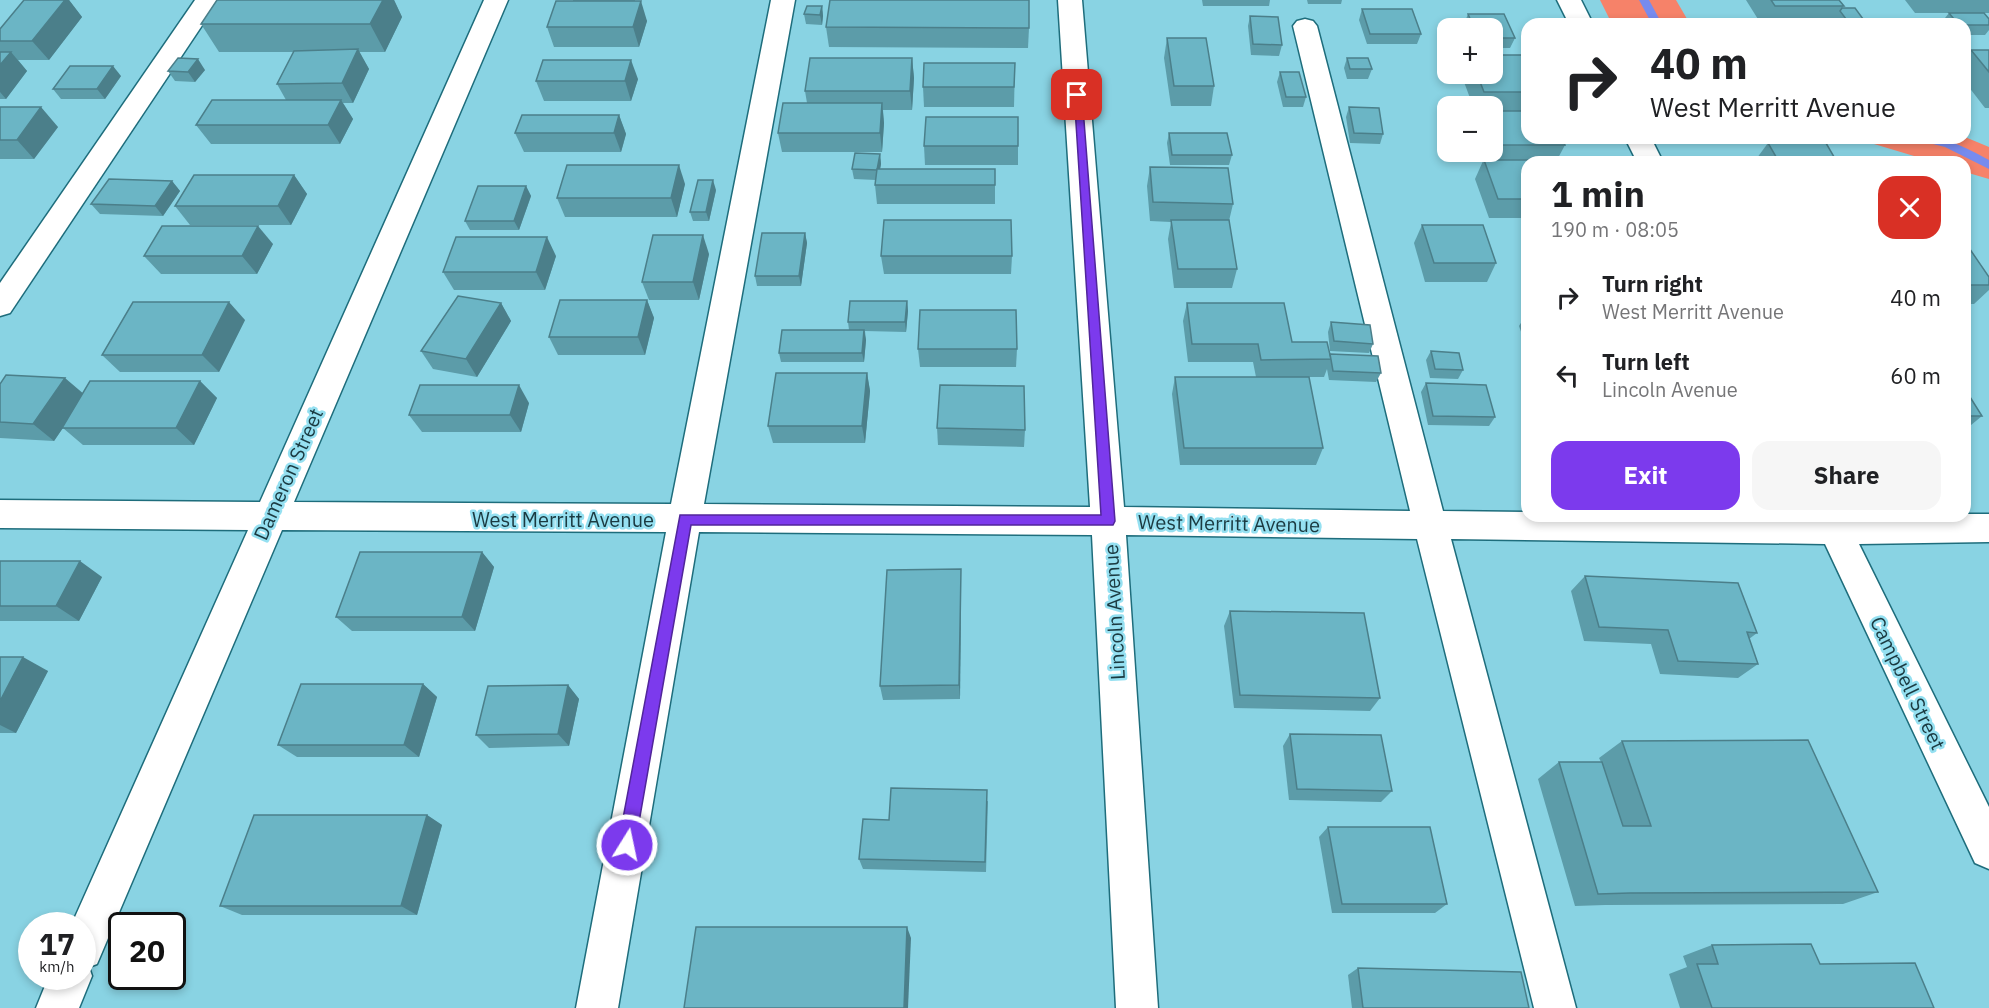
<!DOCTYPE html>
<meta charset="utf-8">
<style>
:root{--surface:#fff;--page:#f6f6f6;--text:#202124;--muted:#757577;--accent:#7c3aed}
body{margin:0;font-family:"IBM Plex Sans",sans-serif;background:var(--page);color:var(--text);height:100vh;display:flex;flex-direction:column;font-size:22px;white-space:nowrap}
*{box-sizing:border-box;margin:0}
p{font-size:20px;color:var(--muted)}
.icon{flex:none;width:33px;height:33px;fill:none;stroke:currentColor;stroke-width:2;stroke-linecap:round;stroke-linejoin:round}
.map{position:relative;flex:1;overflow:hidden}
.sheet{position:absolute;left:1521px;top:156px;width:450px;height:366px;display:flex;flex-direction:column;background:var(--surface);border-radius:18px;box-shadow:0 3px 9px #0003}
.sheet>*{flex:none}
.guide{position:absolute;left:1521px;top:18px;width:450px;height:126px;border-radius:18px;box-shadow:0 3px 9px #0003;background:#fff;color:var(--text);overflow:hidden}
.tools{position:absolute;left:1437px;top:18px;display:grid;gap:12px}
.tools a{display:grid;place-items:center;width:66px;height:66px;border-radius:12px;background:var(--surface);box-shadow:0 3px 9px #0003;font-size:30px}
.speed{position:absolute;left:18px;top:912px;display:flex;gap:12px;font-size:30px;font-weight:700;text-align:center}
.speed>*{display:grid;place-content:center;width:78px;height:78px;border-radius:50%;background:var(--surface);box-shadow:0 3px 9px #0003;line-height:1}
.speed small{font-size:15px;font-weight:400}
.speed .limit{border:3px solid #111;border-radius:9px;background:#fff;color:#111}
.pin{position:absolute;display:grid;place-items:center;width:51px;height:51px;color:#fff;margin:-26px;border-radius:12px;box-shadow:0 3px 9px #0006}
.me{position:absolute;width:66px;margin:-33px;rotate:10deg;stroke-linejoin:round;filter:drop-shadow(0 0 4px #0008)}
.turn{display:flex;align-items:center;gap:21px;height:126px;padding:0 30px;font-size:27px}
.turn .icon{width:78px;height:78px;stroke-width:2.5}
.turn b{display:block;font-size:42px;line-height:51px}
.round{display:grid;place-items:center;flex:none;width:63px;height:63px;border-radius:18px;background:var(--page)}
.headline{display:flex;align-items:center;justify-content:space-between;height:102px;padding:0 30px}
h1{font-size:36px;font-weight:700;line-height:45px}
.primary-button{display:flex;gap:12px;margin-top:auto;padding:12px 30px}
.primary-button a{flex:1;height:69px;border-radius:18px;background:var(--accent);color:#fff;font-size:24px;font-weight:700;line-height:69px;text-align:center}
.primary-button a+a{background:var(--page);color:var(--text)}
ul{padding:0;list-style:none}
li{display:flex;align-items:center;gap:18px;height:78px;padding:0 30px}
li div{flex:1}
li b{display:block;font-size:22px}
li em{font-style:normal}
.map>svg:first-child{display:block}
.green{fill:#f68269}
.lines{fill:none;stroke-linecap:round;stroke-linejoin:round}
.stream{fill:#778bee;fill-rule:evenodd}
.minor-casing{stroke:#1e6d7c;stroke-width:3}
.minor{fill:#fff;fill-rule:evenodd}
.wall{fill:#5c9ca9}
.shaded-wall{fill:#4b7f8a}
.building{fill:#6bb5c5;stroke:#4b7f8a;stroke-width:1.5}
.route{fill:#7c3aed;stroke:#51269a;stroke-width:1.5}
.labels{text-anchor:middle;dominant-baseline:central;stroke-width:5;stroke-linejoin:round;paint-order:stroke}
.street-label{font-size:20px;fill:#1b3a41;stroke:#95e0f1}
</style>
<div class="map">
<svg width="1989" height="1008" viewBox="0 0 1989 1008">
<rect width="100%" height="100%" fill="#89d3e3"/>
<!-- green -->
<g class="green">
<path d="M1600,0H1676L1690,24H1612Z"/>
<path d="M1965,137L1989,147V179L1965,172V162H1934L1854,138Z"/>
</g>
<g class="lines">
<!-- stream -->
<g class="stream">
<path d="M1639,0H1649L1662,24H1652Z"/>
<path d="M1919,138C1949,138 1963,146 1989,160V169L1945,147L1921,141Z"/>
</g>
<!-- minor casing -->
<g class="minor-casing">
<g id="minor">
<path d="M195,0H219L10,313L0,316V283Z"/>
<path d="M484,0H508L294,502L671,504L771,0H795L704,504L1090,507L1058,0H1082L1124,507L1410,511L1293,26L1297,21L1305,19L1313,21L1317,26L1443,511L1527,512V516H1965V514H1989V542L1859,544L1989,807V869L1975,863L1825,544L1451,539L1576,1008H1534L1417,539L1126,535L1158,1008H1116L1092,535L699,532L618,1008H576L666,532L282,530L97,964L89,967L92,976L79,1008H36L49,976H82V926H71L248,530L0,528V500L260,502Z"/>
<path d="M1557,0H1581L1593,24H1569Z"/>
<path d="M1625,138H1651L1663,162H1637Z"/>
</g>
</g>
<!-- minor -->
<use href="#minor" class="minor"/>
</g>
<!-- wall -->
<g class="wall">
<path d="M24,0H69L82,17L49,60H18L27,71L6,99H0V29Z"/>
<path d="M217,0H394L402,17L385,52H359L369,69L353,103H343L353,119L340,144H211L196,125L286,100L277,84L294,52H219L201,24Z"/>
<path d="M573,0H635V1L647,21L639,47H554L547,27L573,1Z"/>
<path d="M1202,0H1270L1269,6H1203Z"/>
<path d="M1307,0H1342L1341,4H1308Z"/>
<path d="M1746,0H1839L1844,6L1842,8L1866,23L1887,24H1761Z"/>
<path d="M1905,0H1989V13H1915Z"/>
<path d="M822,6L823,16L822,25L806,24L804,14Z"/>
<path d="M1362,9L1421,34L1417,44H1367L1359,20Z"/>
<path d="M1949,13L1989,19V30L1985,35H1965V24L1941,23Z"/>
<path d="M1468,14L1515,38L1510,48H1492V28H1466L1464,24Z"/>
<path d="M1250,16L1282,45L1279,56L1251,55L1248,26Z"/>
<path d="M826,27L1029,28L1028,48L829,47Z"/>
<path d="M1167,38L1214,86L1211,106H1171L1164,58Z"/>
<path d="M1971,50H1989V108H1985L1965,82V57Z"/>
<path d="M1527,55V111H1492V106H1473L1461,74H1492Z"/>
<path d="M912,58L914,78L912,110H883L884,123L882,152H782L778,133L807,103L805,91Z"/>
<path d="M1347,58L1372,69L1368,79H1347L1344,68Z"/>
<path d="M1015,63L1014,107H924L923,87Z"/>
<path d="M205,70L195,82L175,81L168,71Z"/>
<path d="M1280,72L1306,97L1303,107H1283L1277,82Z"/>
<path d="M121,76L105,99H61L53,89Z"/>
<path d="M638,79L631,101H544L536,81Z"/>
<path d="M0,107L58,127L34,159H0Z"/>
<path d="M1349,107L1383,134L1380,144L1350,143L1346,117Z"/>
<path d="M1492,111L1565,145L1557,160L1527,162V218H1489L1475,179L1483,161L1479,152H1492Z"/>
<path d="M619,115L626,134L621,152H524L515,133Z"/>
<path d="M1169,133L1232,155L1229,165H1170L1167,143Z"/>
<path d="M1768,143L1837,162H1754Z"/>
<path d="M924,146H1018V165H925Z"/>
<path d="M880,154L881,164L880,169H995V204H877L875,185L876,180L854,179L852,169Z"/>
<path d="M1150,167L1233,204L1229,221L1237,269L1232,288H1174L1168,239L1171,222L1150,221L1147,186Z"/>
<path d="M294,175L307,194L291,225H190L175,206Z"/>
<path d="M172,181L180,191L163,216L100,214L91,204Z"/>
<path d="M685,184L677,217H565L557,198Z"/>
<path d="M526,186L531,196L519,230H470L465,221Z"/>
<path d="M716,190L709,221H693L690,212Z"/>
<path d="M1422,225L1496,263L1487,282H1425L1414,243Z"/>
<path d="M805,233L807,243L801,286H757L755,276Z"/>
<path d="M1965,242L1989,277V290L1974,304H1965Z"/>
<path d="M273,244L257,274H161L144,256Z"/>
<path d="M709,254L699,300H649L642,282Z"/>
<path d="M556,256L545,290H454L443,272Z"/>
<path d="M881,256H1012L1011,274H884Z"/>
<path d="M647,300L654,318L645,355H558L549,337Z"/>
<path d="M907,301L908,311L906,332L865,331L866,340L864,362H781L779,353L849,330L848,322Z"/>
<path d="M501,303L511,321L477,377L433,369L421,351Z"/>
<path d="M1187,303L1292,342L1330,354L1381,373L1376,382L1329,380L1327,369L1324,377H1309L1323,448L1316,465H1180L1172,394L1175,377H1256L1253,362H1188L1183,321Z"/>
<path d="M1527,313V343H1525L1519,326Z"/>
<path d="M245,320L219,372H120L102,355Z"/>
<path d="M1331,322L1373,344L1369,353L1330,351L1328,332Z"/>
<path d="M918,349H1017L1016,367H920Z"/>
<path d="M1431,351L1463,370L1458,379L1430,378L1426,360Z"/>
<path d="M867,373L870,391L865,443H773L768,426Z"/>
<path d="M200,381L217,398L194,445H83L63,428L54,441L0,438V384L82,393Z"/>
<path d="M1426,383L1495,417L1489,426L1428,425L1421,392Z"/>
<path d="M1965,389L1982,416L1965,430Z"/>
<path d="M529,403L521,432H422L409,415Z"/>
<path d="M937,428L1025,430L1024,447L938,445Z"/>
<path d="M482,552L494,567L475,631H352L336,617Z"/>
<path d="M0,561L102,577L79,621H0Z"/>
<path d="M1585,576L1757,633L1749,639L1758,664L1738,678L1660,674L1651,644L1584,641L1571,591Z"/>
<path d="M961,584L960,699L883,700L880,686Z"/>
<path d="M1230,611L1380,698L1370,711L1234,708L1224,626Z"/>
<path d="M0,657L48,671L16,733H0Z"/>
<path d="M423,684L437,697L419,757H297L278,745Z"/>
<path d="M568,685L579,699L569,746L489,748L476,735Z"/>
<path d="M1290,734L1392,791L1381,802L1289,800L1283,746Z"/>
<path d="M1622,741L1878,892L1843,904L1605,905L1575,906L1538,779L1559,762H1601L1599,758Z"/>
<path d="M988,801L986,872L863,869L859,859L889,820Z"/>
<path d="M427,815L442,825L417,915H242L220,906Z"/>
<path d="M1328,827L1447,904L1435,913H1332L1319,837Z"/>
<path d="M1712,945L1820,964L1934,1008H1680L1669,974L1687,967L1683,956Z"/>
<path d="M1358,968L1529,1008H1352L1348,975Z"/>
</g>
<!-- shaded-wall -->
<g class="shaded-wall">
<path d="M65,0H69L82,17L49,60L32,41Z"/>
<path d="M383,0H394L402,17L385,52L370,24Z"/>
<path d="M641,1L647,21L639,47L633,27Z"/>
<path d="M822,6L823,16L822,25L820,15Z"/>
<path d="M358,49L369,69L353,103L342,83Z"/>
<path d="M11,52L27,71L6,99L0,92V65Z"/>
<path d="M912,58L914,78L912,110L910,91Z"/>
<path d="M198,59L205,70L195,82L188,72Z"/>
<path d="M631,60L638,79L631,101L625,81Z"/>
<path d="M113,66L121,76L105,99L97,89Z"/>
<path d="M341,100L353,119L340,144L328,125Z"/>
<path d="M882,103L884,123L882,152L880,133Z"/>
<path d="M41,107L58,127L34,159L17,140Z"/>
<path d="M619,115L626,134L621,152L614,133Z"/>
<path d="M880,154L881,164L878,180L877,170Z"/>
<path d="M679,165L685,184L677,217L671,198Z"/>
<path d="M294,175L307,194L291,225L278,206Z"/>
<path d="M713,180L716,190L709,221L706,212Z"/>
<path d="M172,181L180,191L163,216L155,206Z"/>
<path d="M526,186L531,196L519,230L514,221Z"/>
<path d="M258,226L273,244L257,274L242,256Z"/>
<path d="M805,233L807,243L801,286L799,276Z"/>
<path d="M703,235L709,254L699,300L693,282Z"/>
<path d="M547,237L556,256L545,290L536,272Z"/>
<path d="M647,300L654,318L645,355L638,337Z"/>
<path d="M907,301L908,311L906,332L905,322Z"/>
<path d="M229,302L245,320L219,372L202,355Z"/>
<path d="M501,303L511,321L477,377L466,359Z"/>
<path d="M864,330L866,340L864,362L862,353Z"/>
<path d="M867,373L870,391L865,443L862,426Z"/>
<path d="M65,378L85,395L54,441L33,424Z"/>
<path d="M200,381L217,398L194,445L176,428Z"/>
<path d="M519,385L529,403L521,432L510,415Z"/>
<path d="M482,552L494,567L475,631L462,617Z"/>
<path d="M80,561L102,577L79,621L56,606Z"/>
<path d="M961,569V584L960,699L959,685Z"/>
<path d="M23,657L48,671L16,733L0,725V701Z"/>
<path d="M423,684L437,697L419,757L404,745Z"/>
<path d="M568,685L579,699L569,746L558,734Z"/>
<path d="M427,815L442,825L417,915L401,906Z"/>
<path d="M907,927L911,938L908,1008H904Z"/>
</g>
<!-- building -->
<g class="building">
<path d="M24,0H65L32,41H0V29Z"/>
<path d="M217,0H383L370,24H201Z"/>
<path d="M830,0H1029V28L826,27Z"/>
<path d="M1771,0H1839L1844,6H1775Z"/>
<path d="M556,1H641L633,27H547Z"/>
<path d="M807,6H822L820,15L804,14Z"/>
<path d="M1842,8H1855L1866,23H1849L1840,11Z"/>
<path d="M1362,9H1412L1421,34H1370Z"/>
<path d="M1949,13H1984L1989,19V25H1965V24H1958Z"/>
<path d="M1468,14H1504L1515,38H1492V28H1474Z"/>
<path d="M1250,16L1278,17L1282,45L1253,44Z"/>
<path d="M1780,23H1887V24H1781Z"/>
<path d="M1167,38H1206L1214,86H1174Z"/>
<path d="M358,49L342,83L277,84L294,51Z"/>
<path d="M1971,50H1989V72Z"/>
<path d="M0,52H11L0,65Z"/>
<path d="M1492,55H1527V92H1484L1477,74H1492Z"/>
<path d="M178,58L198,59L188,72L168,71Z"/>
<path d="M810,58H912L910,91H805Z"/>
<path d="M1347,58H1368L1372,69H1350Z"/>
<path d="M543,60H631L625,81H536Z"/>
<path d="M924,63H1015L1014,87H923Z"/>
<path d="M70,66H113L97,89H53Z"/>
<path d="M1280,72H1299L1306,97H1286Z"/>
<path d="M212,100H341L328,125H196Z"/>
<path d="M783,103H882L880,133H778Z"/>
<path d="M0,107H41L17,140H0Z"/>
<path d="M1349,107L1379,108L1383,134L1354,133Z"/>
<path d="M1492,111H1527V138H1562L1565,145H1493Z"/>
<path d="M522,115H619L614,133H515Z"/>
<path d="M926,117H1018V146H924Z"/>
<path d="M1169,133H1227L1232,155H1172Z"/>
<path d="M1768,143H1826L1837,162H1779Z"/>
<path d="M855,153L880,154L877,170L852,169Z"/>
<path d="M1484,160H1576V162H1527V199H1498Z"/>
<path d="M567,165H679L671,198H557Z"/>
<path d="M1150,167L1228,168L1233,204L1153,202Z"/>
<path d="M877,169H995V185H875Z"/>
<path d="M194,175H294L278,206H175Z"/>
<path d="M109,179L172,181L155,206L91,204Z"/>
<path d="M698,180H713L706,212H690Z"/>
<path d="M478,186H526L514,221H465Z"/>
<path d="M884,220H1011L1012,256H881Z"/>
<path d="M1171,220H1229L1237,269H1178Z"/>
<path d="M1422,225H1483L1496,263H1434Z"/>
<path d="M162,226H258L242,256H144Z"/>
<path d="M762,233H805L799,276H755Z"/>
<path d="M653,235H703L693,282H642Z"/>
<path d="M456,237H547L536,272H443Z"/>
<path d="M1965,242L1989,277V285H1965Z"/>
<path d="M458,296L501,303L466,359L421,351Z"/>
<path d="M560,300H647L638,337H549Z"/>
<path d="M850,301H907L905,322H848Z"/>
<path d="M133,302H229L202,355H102Z"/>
<path d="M1187,303H1284L1292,342H1327L1331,359L1261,360L1258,344H1192Z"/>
<path d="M920,310H1016L1017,349H918Z"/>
<path d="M1331,322L1370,325L1373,344L1334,341Z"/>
<path d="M782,330H864L862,353H779Z"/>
<path d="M1431,351L1459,353L1463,370L1435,369Z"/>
<path d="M1330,354L1378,356L1381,373L1333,371Z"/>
<path d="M776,373H867L862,426H768Z"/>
<path d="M6,375L65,378L33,424L0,422V384Z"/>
<path d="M1175,377H1309L1323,448H1184Z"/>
<path d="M90,381H200L176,428H62Z"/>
<path d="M1426,383L1486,385L1495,417L1433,416Z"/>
<path d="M420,385H519L510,415H409Z"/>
<path d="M940,385L1024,386L1025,430L937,428Z"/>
<path d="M1965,389L1982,416H1965Z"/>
<path d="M360,552H482L462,617H336Z"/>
<path d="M0,561H80L56,606H0Z"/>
<path d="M961,569L959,685L880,686L887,570Z"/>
<path d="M1585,576L1738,583L1757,633L1747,632L1758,664L1678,661L1668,630L1599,627Z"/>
<path d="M1230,611L1364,613L1380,698L1240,695Z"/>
<path d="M0,657H23L0,701Z"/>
<path d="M301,684H423L404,745H278Z"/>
<path d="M568,685L558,734L476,735L488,686Z"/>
<path d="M1290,734L1381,735L1392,791L1297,789Z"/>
<path d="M1808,740L1878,892L1630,893L1598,894L1559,762H1602L1623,826H1651L1622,741Z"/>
<path d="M891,788L987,790L985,862L859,859L863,819L889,820Z"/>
<path d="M254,815H427L401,906H220Z"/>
<path d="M1328,827H1430L1447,904H1342Z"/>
<path d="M696,927H907L904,1008H684Z"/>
<path d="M1811,944L1820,964L1915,963L1934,1008H1712L1697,964H1718L1712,945Z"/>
<path d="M1358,968L1521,972L1529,1008H1363Z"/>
</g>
<!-- route -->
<path class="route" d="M1074,92H1077L1082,95L1115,521L1113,525H691L635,845L632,851L627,853L621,851L618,845L680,515H1101Z"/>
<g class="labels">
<!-- street labels -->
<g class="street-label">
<text transform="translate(288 474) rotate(-66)">Dameron Street</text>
<text x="563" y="519">West Merritt Avenue</text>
<text transform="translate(1229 523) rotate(1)">West Merritt Avenue</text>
<text transform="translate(1114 612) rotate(-93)">Lincoln Avenue</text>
<text transform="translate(1908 683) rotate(64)">Campbell Street</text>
</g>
</g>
</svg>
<div class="tools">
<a>+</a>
<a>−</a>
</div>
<div class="speed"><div>17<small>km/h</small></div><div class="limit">20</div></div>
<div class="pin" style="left:1077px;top:95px;background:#d93025"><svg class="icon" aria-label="arrive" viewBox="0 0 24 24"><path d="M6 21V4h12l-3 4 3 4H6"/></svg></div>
<svg class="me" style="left:627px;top:845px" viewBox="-20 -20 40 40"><circle r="17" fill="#7c3aed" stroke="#fff" stroke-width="3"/><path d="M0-11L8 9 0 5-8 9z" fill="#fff"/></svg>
<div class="guide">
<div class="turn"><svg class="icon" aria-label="right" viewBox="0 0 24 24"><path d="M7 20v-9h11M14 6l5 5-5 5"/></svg><div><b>40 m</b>West Merritt Avenue</div></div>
</div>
<section class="sheet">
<div class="headline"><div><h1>1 min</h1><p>190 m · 08:05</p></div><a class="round" style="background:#d93025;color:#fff"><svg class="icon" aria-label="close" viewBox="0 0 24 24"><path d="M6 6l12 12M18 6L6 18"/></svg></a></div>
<ul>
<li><svg class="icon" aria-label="right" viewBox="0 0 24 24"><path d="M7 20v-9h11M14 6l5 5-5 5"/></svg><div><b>Turn right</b><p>West Merritt Avenue</p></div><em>40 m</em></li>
<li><svg class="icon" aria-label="left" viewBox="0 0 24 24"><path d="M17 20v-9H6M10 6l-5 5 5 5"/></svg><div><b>Turn left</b><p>Lincoln Avenue</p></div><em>60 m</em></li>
</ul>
<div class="primary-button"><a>Exit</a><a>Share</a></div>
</section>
</div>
